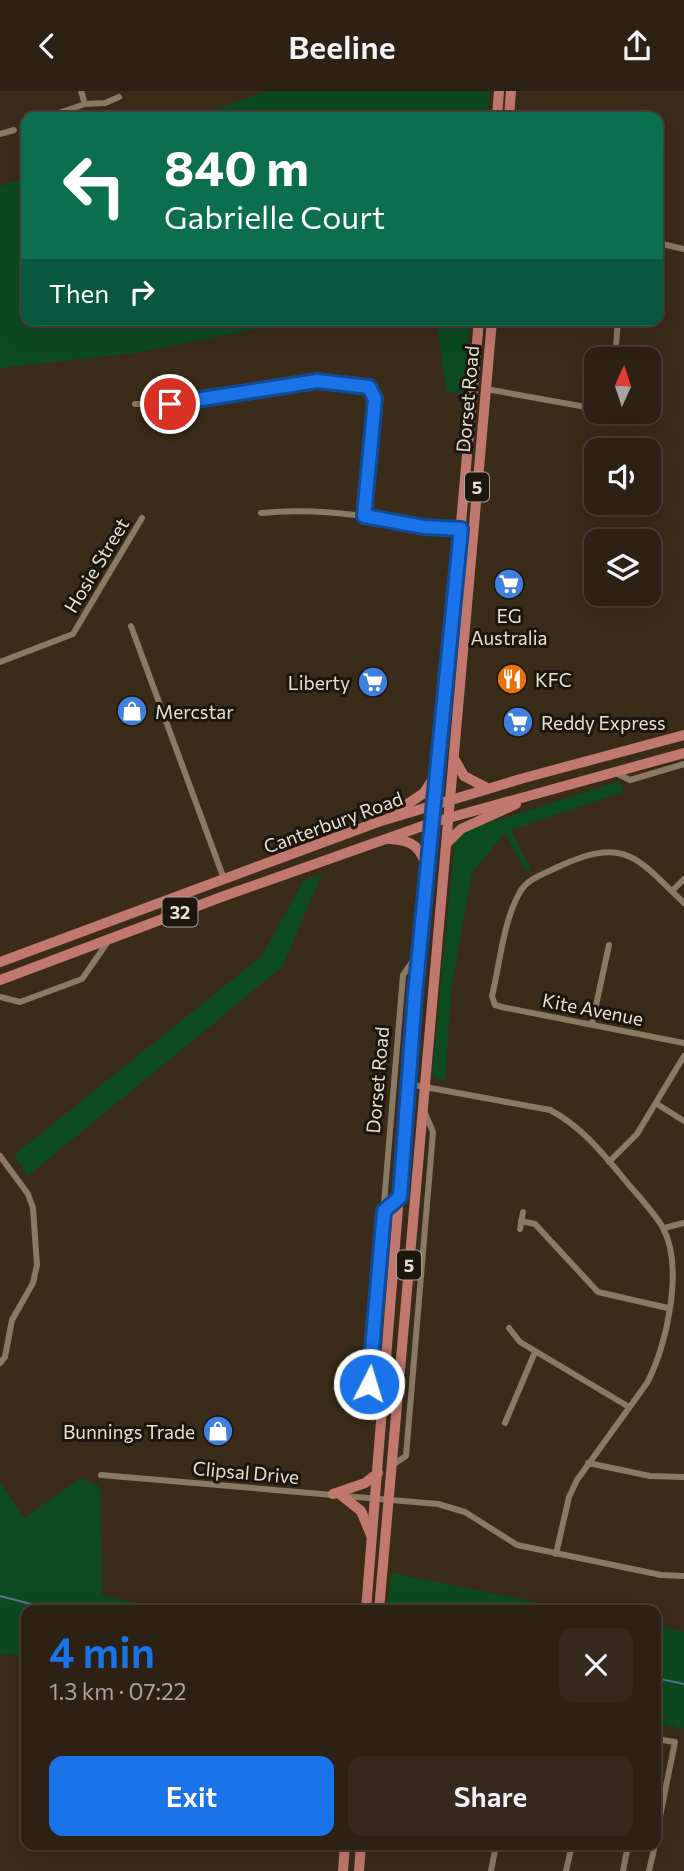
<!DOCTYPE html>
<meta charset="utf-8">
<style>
:root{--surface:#2c2113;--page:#34291c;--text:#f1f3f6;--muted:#a6a3a0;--line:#483e33;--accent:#1a73e8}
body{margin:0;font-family:Commissioner,sans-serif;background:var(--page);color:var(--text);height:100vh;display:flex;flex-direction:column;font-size:26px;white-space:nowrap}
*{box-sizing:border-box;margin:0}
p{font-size:23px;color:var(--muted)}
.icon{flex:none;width:38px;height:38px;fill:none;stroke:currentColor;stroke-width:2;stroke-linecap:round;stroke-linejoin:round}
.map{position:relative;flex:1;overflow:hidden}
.panel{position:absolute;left:21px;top:1514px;width:640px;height:245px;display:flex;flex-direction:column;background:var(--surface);border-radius:14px;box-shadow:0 7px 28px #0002,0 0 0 2px var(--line)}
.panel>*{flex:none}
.guide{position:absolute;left:21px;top:21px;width:642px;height:214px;border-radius:14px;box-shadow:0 7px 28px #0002,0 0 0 2px var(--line);background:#0b6e4f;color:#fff;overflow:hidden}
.needle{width:46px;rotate:3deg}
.buttons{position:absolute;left:584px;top:256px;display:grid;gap:14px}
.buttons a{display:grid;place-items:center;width:77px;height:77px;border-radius:14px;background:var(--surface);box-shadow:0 7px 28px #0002,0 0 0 2px var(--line);font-size:35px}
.pin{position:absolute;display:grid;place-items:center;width:60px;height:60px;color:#fff;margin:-30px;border:4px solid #fff;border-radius:50%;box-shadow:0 2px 7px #0007}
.me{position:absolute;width:77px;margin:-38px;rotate:5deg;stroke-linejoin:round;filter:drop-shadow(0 0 5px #0008)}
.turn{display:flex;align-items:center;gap:24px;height:147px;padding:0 28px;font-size:32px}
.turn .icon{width:91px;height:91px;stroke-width:2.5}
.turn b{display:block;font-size:49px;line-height:60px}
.then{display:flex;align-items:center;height:66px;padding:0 28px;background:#0003;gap:14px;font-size:26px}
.round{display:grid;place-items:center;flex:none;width:74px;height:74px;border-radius:14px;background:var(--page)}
.headline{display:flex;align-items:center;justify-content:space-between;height:119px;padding:0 28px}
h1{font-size:42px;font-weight:600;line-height:52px;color:var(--accent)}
.action{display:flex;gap:14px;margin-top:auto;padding:14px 28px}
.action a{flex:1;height:80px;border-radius:14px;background:var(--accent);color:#fff;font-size:28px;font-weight:600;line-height:80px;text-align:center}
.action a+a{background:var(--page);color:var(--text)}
header{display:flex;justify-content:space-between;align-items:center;height:91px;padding:0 28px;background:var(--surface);font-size:32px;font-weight:600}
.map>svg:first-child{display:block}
.green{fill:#0c4a20}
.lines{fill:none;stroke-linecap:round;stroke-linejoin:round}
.stream{stroke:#5b7094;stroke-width:2}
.street{stroke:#8a7a64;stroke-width:6}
.primary{stroke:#c0786f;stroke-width:10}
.route-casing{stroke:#114b97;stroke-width:18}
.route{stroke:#1a73e8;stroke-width:12}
.labels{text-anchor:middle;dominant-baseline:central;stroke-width:6;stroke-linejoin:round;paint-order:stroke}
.shield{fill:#1c160d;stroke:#aba398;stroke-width:2}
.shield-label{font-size:18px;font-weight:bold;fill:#e8dfd3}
.street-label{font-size:19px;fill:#e8dfd3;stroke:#1c160d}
.poi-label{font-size:19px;fill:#e8dfd3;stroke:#1c160d;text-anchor:start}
</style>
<header><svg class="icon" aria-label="back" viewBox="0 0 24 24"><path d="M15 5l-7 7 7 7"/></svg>Beeline<svg class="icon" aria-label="share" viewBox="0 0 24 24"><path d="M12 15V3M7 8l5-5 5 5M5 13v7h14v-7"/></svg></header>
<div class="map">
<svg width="684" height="1780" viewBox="0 0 684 1780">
<rect width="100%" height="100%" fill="#3a2c19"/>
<!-- green -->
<g class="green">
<path d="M267,0H489L487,26H194Z"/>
<path d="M26,86V229H301L135,262L0,277V95Z"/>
<path d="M437,229H470L463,304L446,300Z"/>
<path d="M620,690L624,701L511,739L531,779L526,781L505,742L472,782L452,893L445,989L436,988L432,982L455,748L470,738Z"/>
<path d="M322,783L282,876L28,1085L14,1064L262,865L303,790Z"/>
<path d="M81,1387L100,1396L102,1504L165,1519H26V1563L0,1564V1391L24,1427Z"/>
<path d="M391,1482L576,1519H388Z"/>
<path d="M656,1535L684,1541V1638L656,1632Z"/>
</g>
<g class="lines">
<!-- stream -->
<g class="stream">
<path d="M0,1505L53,1519"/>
<path d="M656,1587L684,1593"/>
</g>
<!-- street -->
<g class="street">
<path d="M81,0L85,13"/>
<path d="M47,26L85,13L105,12L119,6"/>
<path d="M0,43L14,39"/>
<path d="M658,152L684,158"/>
<path d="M615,268L618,229"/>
<path d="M486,298L597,318"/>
<path d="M135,313H170L317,290L369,296L375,308L364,425"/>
<path d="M261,422C333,414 402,434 474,439"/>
<path d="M131,535L224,788"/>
<path d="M0,571L73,543L142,427"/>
<path d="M616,682L630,689L684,673"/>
<path d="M672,800L684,788"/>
<path d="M684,812C637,767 626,745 560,775C546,782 528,787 520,801C503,830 500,873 492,905L495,914L502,916L684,952"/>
<path d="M0,906L20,911L82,888L107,852"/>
<path d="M592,933L609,854"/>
<path d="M409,993L550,1019C579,1034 599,1058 620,1083C634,1101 652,1118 663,1137C684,1176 667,1255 647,1292L577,1389L569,1406L556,1463"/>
<path d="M657,1013L684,1030"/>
<path d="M0,1065L28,1103L33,1117L37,1174L33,1192L12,1229L5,1266L0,1272"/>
<path d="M609,1071L637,1043L684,965"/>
<path d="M521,1130L535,1133L598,1201L668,1217"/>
<path d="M664,1137L684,1132"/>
<path d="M520,1138L523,1121"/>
<path d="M509,1237L520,1251L629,1316"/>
<path d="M381,1317L369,1293L403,884L412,871L419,867"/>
<path d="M505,1332L535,1261"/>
<path d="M588,1372L650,1385L684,1386"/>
<path d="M391,1375L406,1365L433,1041L425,1022"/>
<path d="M101,1384L438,1413L465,1421L517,1454L661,1484L684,1485"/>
<path d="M656,1648L675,1651L656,1745"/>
<path d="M491,1780L496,1754"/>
<path d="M566,1780L572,1754"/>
<path d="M623,1780L628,1754"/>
<path d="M649,1780L655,1754"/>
</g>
<!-- primary -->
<g class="primary">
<path d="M497,26L499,0"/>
<path d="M509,26L511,0"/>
<path d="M455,669L464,685L487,697"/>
<path d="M391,724L424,702L436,683"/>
<path d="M390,748C414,749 421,757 428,779"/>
<path d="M448,751L461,738L516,713"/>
<path d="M0,871L378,731L524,687L684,644"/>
<path d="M0,889L224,805L434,731L684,662"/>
<path d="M333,1403L365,1392L378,1382"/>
<path d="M341,1404L361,1420L371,1444"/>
<path d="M366,1519L415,903L433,748L479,229"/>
<path d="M379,1519L492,229"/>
<path d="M343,1780L345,1754"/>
<path d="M359,1780L361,1754"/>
</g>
</g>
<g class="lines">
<!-- route casing -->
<g class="route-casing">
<path id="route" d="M170,313L317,290L369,296L375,308L364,425L424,436L461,438L415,903L400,1106L384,1120L369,1293"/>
</g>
<!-- route -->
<use href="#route" class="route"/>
</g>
<!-- icons -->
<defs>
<g id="supermarket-disc" transform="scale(1.575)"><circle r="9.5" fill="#3f7fe0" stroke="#1c160d"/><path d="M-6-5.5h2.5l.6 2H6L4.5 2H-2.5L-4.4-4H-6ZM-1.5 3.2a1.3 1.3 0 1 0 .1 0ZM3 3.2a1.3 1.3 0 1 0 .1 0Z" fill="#fff"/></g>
<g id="restaurant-disc" transform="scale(1.575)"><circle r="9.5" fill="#e8710a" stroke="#1c160d"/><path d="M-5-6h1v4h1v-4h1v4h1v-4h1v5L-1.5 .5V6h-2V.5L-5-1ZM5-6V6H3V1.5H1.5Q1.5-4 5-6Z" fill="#fff"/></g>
<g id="shop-disc" transform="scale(1.575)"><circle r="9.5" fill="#3f7fe0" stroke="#1c160d"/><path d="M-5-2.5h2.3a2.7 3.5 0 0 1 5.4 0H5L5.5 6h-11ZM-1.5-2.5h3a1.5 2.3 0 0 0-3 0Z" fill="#fff"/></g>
</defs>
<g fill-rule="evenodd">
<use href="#supermarket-disc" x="509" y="493"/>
<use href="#restaurant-disc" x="512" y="588"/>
<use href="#supermarket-disc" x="373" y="591"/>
<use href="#shop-disc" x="132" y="620"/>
<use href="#supermarket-disc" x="518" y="631"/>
<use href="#shop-disc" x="218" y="1340"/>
</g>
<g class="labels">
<!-- shield labels -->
<g class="shield">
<rect x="465" y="381.5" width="24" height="29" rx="5"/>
<rect x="162.5" y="806.5" width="35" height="29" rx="5"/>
<rect x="397" y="1159.5" width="24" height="29" rx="5"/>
</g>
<g class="shield-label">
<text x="477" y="396">5</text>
<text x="180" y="821">32</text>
<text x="409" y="1174">5</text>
</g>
<!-- street labels -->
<g class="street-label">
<text transform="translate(467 308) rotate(-85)">Dorset Road</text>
<text transform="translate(96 474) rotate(-59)">Hosie Street</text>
<text transform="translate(333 731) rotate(-20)">Canterbury Road</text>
<text transform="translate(593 918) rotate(11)">Kite Avenue</text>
<text transform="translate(377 989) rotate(-85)">Dorset Road</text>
<text transform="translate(246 1381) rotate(5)">Clipsal Drive</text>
</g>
<!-- poi labels -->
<g class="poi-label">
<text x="509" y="524" text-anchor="middle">EG<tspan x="509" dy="22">Australia</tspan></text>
<text x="535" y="588">KFC</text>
<text x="350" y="591" text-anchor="end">Liberty</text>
<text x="155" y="620">Mercstar</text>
<text x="541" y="631">Reddy Express</text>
<text x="195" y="1340" text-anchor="end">Bunnings Trade</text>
</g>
</g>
</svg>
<div class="buttons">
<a><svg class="needle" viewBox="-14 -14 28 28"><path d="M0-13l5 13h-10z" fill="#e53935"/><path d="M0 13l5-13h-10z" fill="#a6a3a0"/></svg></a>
<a><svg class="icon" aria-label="sound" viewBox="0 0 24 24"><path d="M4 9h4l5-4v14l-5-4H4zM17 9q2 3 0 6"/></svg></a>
<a><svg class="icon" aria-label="layers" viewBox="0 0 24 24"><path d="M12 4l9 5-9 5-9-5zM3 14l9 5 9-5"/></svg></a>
</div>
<div class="pin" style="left:170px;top:313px;background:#d93025"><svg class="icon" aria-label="arrive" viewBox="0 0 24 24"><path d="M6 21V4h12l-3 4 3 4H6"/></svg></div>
<svg class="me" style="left:369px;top:1293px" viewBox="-20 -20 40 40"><circle r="17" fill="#1a73e8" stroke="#fff" stroke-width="3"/><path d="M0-11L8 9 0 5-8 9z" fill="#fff"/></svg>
<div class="guide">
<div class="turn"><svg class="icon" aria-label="left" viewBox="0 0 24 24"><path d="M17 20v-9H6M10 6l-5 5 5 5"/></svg><div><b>840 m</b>Gabrielle Court</div></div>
<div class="then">Then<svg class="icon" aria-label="right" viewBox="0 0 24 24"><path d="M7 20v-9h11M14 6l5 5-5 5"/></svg></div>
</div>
<section class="panel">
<div class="headline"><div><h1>4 min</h1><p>1.3 km · 07:22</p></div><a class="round"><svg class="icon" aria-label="close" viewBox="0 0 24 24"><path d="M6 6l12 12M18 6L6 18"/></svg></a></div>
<div class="action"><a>Exit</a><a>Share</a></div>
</section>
</div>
